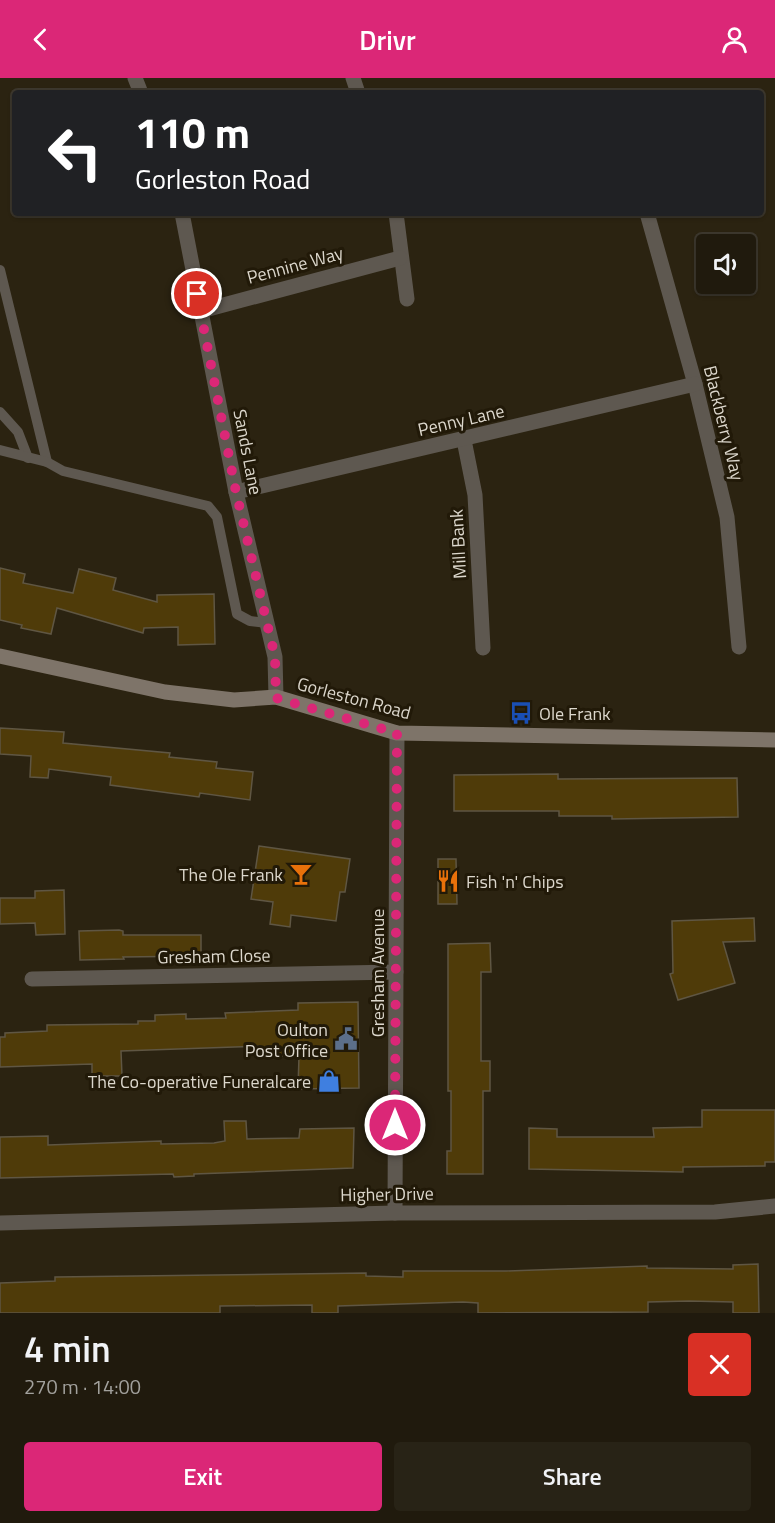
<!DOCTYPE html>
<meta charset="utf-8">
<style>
:root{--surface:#201a0d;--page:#282316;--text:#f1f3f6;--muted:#a2a19d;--line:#3d382e;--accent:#db2777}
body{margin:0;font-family:"Titillium Web",sans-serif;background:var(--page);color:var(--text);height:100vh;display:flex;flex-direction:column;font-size:22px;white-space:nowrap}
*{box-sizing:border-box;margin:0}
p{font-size:20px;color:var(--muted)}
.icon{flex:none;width:33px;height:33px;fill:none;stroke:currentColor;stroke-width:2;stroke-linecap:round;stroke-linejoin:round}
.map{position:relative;height:1235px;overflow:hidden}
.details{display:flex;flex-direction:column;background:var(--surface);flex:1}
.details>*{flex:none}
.top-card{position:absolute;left:12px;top:12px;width:752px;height:126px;border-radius:6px;box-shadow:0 2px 4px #0004,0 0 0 2px var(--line);background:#202124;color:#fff;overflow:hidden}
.fabs{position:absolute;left:696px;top:156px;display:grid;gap:12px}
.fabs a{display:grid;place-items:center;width:60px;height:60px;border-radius:6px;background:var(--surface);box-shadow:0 2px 4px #0004,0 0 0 2px var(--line);font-size:30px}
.pin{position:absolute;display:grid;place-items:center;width:51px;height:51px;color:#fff;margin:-26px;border:3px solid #fff;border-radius:50%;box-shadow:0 2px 6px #0007}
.me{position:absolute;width:66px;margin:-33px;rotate:0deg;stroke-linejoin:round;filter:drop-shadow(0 0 4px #0008)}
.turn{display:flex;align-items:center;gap:21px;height:126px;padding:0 24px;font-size:27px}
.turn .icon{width:78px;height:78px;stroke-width:2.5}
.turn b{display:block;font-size:42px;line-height:51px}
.round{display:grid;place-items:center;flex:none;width:63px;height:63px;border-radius:6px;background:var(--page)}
.overview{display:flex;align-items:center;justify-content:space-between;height:102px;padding:0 24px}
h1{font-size:36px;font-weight:600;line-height:45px}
.cta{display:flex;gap:12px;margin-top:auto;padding:12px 24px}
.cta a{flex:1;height:69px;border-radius:6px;background:var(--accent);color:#fff;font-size:24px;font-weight:600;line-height:69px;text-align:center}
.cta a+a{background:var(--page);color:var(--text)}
header{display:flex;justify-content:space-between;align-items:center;height:78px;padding:0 24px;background:var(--accent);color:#fff;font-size:27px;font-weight:600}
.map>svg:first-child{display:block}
.building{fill:#4f3b09;stroke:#5f5643;stroke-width:1.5}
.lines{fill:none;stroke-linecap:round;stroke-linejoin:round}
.service{stroke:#5e5850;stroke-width:10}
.minor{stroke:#5e5850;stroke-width:15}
.tertiary{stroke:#5e5850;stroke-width:15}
.secondary{stroke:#7e7469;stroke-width:15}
.route{stroke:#db2777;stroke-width:10;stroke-dasharray:0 18}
.labels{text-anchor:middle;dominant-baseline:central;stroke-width:6;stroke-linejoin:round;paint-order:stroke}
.street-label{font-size:18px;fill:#dcd7cc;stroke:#211908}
.poi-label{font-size:18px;fill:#dcd7cc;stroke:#211908;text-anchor:end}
</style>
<header><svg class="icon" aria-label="back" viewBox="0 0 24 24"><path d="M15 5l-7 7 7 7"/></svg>Drivr<svg class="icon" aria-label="person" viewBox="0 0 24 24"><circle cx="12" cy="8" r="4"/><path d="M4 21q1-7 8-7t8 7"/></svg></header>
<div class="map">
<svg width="775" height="1235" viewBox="0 0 775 1235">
<rect width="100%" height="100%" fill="#2b2311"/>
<!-- building -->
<g class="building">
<path d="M0,490L25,496L23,505L73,515L79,491L116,500L113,512L157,524V517L214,516L215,566L178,567V549L144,550L143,555L57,530L51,556L21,550L22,547L0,542Z"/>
<path d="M0,650L64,654L63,665L170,675L169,679L217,684L216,690L253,694L250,722L200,715L199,719L110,707L111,699L49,691L48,700L30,699L31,678L0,676Z"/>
<path d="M558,696V701L737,700L738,739L612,741V738H559V733H454V697Z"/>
<path d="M259,768L350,781L345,814H340L336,843L291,837L290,849L270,846L273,824L251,821Z"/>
<path d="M438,781H456L457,826H438Z"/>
<path d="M64,812L65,856L36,857L35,845L0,846V820H35V813Z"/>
<path d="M754,840L755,863L723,864L735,905L678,922L670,896L673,895L672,843Z"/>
<path d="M119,852L123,853V857H201V878L123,879L124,881L80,882L79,853Z"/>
<path d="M490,865L491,894H481V983H490V1013H483V1096H447V1073H451V1013H448V866Z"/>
<path d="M358,924L359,1010L298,1011L299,978H260V968L121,973L122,998H92V986L0,989V959H5V955L47,953V947L138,946V943H155V937L186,936V941L226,940L225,935L298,932V925Z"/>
<path d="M702,1032H775V1084H765V1088L683,1089V1094L529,1091V1050L557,1051V1059H654L653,1050L702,1049Z"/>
<path d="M224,1043H246L247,1061L299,1060L300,1051L354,1050L353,1090L194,1096V1098L174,1099L173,1096L0,1100V1059L48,1058V1067L161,1063V1066L214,1065L225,1063Z"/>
<path d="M758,1186L759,1235H733V1224L689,1223L648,1224V1234L478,1235V1225L463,1224L338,1228V1235H312V1227L220,1228V1235H0V1205L55,1203V1199L366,1195V1198L403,1199V1193H506L647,1188V1190L733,1191V1187Z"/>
</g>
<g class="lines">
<!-- service -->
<g class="service">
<path d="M0,192L47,384"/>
<path d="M0,334L18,354L28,380"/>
<path d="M0,372L47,384L63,393L208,428L217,439L237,536L250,543L267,545"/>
</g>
<!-- minor -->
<g class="minor">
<path d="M353,0L358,15"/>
<path d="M396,135L407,221"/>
<path d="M647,135L695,306L727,439L739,569"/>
<path d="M201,233L400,180"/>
<path d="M464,362L475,417L483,570"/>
<path d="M236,414L695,306"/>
<path d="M32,901L396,894"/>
<path d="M395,1135L397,655"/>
<path d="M0,1145L395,1135L715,1134L775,1128"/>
</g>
<!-- tertiary -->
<g class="tertiary">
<path d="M135,0L141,15"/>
<path d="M182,135L236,414L275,579L276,619"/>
</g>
<!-- secondary -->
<path class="secondary" d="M0,578L165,614L234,622L276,619L397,655L775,662"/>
</g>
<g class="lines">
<!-- route -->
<path class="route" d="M197,216L236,414L275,579L276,620L397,655L395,1047"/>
</g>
<!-- icons -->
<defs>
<g id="bus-bare" transform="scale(1.8)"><path d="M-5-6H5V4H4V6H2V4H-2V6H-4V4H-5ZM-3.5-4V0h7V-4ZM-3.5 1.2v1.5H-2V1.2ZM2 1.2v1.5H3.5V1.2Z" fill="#1a4fb4" stroke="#211908" stroke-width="2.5" paint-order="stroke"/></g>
<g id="bar-bare" transform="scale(1.8)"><path d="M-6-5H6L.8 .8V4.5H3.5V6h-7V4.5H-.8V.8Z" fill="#e8710a" stroke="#211908" stroke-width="2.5" paint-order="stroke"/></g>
<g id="restaurant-bare" transform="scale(1.8)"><path d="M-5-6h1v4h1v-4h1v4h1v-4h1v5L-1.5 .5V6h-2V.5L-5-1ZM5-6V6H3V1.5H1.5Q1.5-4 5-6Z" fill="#e8710a" stroke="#211908" stroke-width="2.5" paint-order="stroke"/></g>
<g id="civic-bare" transform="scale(1.8)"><path d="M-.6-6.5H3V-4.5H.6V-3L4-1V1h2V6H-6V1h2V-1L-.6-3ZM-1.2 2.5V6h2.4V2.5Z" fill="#5c6f8a" stroke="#211908" stroke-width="2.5" paint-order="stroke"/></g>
<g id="shop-bare" transform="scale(1.8)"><path d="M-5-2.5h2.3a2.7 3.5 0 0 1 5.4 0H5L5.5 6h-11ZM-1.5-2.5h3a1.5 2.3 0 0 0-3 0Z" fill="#3f7fe0" stroke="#211908" stroke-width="2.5" paint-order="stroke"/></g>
</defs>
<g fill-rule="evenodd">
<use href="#bus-bare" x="521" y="635"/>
<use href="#bar-bare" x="301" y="796"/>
<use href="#restaurant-bare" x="448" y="803"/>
<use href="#civic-bare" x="346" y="961"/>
<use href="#shop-bare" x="329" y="1003"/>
</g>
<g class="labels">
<!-- street labels -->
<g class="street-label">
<text transform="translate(295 187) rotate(-15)">Pennine Way</text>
<text transform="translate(461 342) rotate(-13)">Penny Lane</text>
<text transform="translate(724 345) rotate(76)">Blackberry Way</text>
<text transform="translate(248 374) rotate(79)">Sands Lane</text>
<text transform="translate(458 466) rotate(-93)">Mill Bank</text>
<text transform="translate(354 620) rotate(15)">Gorleston Road</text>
<text transform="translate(214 878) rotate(-1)">Gresham Close</text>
<text transform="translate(377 895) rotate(-90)">Gresham Avenue</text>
<text transform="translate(387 1116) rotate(-1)">Higher Drive</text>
</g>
<!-- poi labels -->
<g class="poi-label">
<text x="539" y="635" text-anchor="start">Ole Frank</text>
<text x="283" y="796">The Ole Frank</text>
<text x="466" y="803" text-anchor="start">Fish 'n' Chips</text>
<text x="328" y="951">Oulton<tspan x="328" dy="21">Post Office</tspan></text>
<text x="311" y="1003">The Co-operative Funeralcare</text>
</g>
</g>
</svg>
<div class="fabs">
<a><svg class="icon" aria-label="sound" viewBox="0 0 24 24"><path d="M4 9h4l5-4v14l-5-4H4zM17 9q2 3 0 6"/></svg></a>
</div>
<div class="pin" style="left:197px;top:216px;background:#d93025"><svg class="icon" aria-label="arrive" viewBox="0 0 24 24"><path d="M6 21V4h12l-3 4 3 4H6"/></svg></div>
<svg class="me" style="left:395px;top:1047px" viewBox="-20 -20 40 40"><circle r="17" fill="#db2777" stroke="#fff" stroke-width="3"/><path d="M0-11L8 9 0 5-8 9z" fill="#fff"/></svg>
<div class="top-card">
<div class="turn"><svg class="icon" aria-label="left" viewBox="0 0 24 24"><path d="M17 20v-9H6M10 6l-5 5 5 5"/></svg><div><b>110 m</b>Gorleston Road</div></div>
</div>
</div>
<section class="details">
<div class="overview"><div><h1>4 min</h1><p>270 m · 14:00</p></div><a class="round" style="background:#d93025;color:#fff"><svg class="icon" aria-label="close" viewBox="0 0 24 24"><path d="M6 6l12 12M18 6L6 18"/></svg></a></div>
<div class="cta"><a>Exit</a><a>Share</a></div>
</section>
